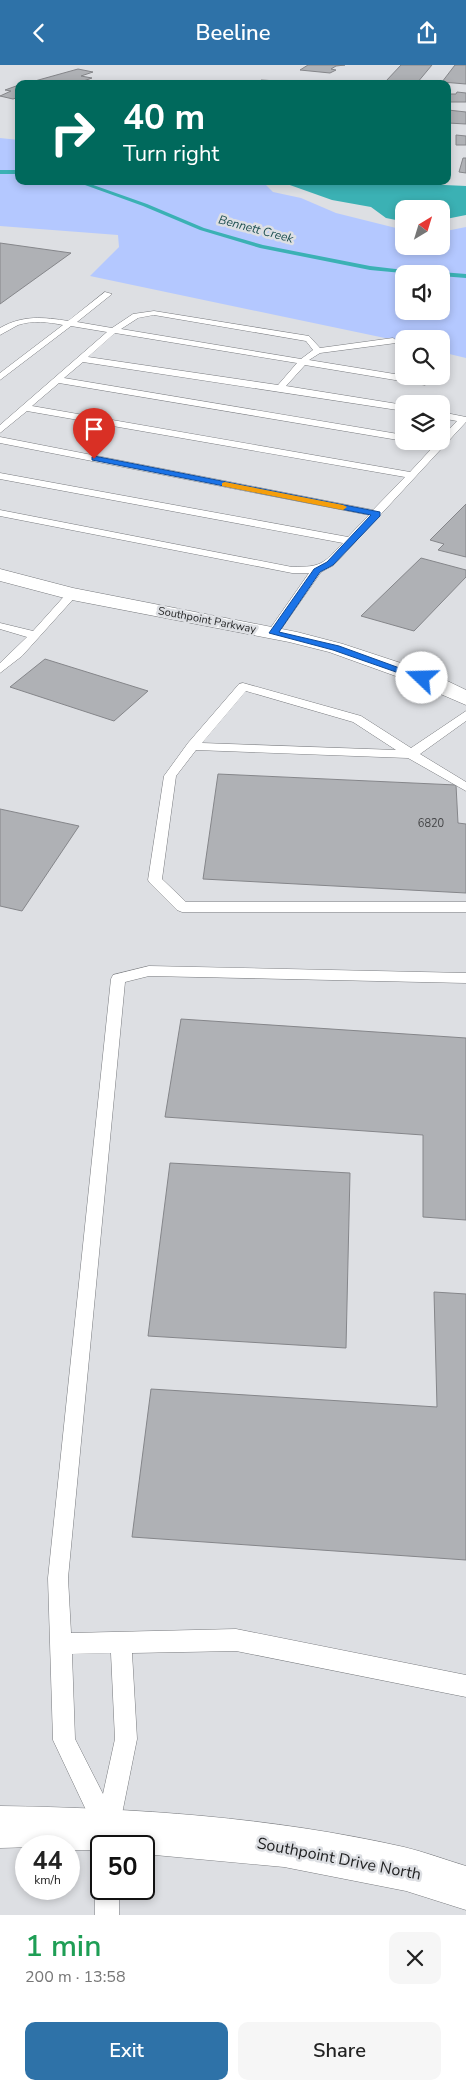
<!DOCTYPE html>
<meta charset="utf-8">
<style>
:root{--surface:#fff;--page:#f6f6f6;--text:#222;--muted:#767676;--accent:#2e72a8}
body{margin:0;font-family:"Nunito Sans",sans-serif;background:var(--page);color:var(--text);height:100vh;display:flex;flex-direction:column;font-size:19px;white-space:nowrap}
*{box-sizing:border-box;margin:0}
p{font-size:16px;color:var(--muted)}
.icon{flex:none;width:28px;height:28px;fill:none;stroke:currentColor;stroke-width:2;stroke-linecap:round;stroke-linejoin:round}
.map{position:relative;height:1850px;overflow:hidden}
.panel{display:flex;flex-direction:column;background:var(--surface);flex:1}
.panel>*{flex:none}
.banner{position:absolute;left:15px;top:15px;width:436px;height:105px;border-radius:10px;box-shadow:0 2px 8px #0003;background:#00695c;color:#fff;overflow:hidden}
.needle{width:32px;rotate:38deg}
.tools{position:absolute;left:395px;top:135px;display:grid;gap:10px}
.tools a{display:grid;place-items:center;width:55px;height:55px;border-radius:10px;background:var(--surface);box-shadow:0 2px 8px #0003;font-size:25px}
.speed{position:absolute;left:15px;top:1770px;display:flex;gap:10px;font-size:25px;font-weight:700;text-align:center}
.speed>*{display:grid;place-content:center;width:65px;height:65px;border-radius:50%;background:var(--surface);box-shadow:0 2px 8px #0003;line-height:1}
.speed small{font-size:12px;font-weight:400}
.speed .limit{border:2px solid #111;border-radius:8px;background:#fff;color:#111}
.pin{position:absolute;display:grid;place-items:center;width:42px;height:42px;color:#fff;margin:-51px -21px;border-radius:50% 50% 50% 0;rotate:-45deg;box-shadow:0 0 5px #0007}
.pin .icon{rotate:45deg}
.me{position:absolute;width:55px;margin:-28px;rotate:291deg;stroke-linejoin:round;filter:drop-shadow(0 0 4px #0008)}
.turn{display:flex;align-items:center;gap:18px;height:105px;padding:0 25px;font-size:22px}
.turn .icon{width:65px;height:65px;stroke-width:2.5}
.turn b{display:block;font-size:35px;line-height:42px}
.round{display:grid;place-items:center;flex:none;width:52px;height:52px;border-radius:10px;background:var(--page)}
.headline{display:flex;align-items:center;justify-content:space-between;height:85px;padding:0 25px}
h1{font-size:30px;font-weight:600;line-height:38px;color:#1e9e55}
.cta{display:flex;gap:10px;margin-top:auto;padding:10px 25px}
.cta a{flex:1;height:58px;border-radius:10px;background:var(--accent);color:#fff;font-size:20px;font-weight:600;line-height:58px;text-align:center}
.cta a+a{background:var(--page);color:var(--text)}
header{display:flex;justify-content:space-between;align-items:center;height:65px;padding:0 25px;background:var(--accent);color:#fff;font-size:22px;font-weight:600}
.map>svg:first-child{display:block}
.green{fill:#b4c8ff;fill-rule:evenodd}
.water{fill:#3bb1b4}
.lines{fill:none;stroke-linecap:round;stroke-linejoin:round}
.stream{fill:#3bb1b4;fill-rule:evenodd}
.building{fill:#afb1b5;stroke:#85868a}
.service-casing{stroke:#797b7f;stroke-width:1}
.minor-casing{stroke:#797b7f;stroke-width:1}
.secondary-casing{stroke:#797b7f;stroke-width:1}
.service{fill:#fff;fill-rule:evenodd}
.minor{fill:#fff;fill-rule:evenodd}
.secondary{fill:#fff;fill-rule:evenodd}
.route{fill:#1a73e8;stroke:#114b97}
.slow{fill:#f59e0b}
.labels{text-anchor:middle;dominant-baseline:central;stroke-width:5;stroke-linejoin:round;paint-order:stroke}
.far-street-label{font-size:11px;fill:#1f2021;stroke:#dddfe3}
.number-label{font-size:11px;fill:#434446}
.far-water-label{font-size:12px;font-style:italic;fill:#1d4f50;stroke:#dddfe3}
.near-street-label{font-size:16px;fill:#1f2021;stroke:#dddfe3}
</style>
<header><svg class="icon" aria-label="back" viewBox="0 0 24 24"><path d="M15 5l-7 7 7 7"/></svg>Beeline<svg class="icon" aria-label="share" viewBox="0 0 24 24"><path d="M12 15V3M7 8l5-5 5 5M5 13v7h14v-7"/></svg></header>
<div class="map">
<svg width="466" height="1850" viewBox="0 0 466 1850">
<rect width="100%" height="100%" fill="#dddfe3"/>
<!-- green -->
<path class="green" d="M0,73L19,75V116H262L273,127L301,133L336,148L404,165V181H441V167L466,162V293L441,287V274H404V277L90,211L119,182L118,170L0,161ZM404,209H441V246H404Z"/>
<!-- water -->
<path class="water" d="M289,116H359L466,121V150L441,155V144H404V156H401L386,153L371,142L332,135L287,119Z"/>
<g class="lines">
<!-- stream -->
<g class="stream">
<rect x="0" y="105" width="19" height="4"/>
<path d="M74,116H82L147,139L204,163L263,180L370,201L438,209H413L370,205L260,183L200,165L143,141Z"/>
<path d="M441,207L466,209V213L441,211V209H438Z"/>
</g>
</g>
<!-- building -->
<g class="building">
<path d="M308,0H345L336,1L331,4L336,5L330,8L300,5Z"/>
<path d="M401,0H432L417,18L386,16Z"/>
<path d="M455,0H466V19L442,17Z"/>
<path d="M78,4L93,7L81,11L92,13L75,19H24Z"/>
<path d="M261,15L294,17L259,19Z"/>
<path d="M19,20V32L13,34L0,31L11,26L5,25Z"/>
<path d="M457,27L466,28V37H448V29H456Z"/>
<path d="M448,45L466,47V59L448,58Z"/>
<path d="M456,70L466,71V80H456Z"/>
<path d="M463,93H466V108L459,107Z"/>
<path d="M0,178L71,188L0,239Z"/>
<path d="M466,439V492L438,485L444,479L430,475Z"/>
<path d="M421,493L466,505V512L414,566L361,551Z"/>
<path d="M45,594L148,626L114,656L10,622Z"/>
<path d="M218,709L456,720L458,758L466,759V828L203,814Z"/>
<path d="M0,744L79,761L22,846L0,841Z"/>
<path d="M181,954L466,973V1155L423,1152V1070L165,1052Z"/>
<path d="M170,1098L350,1108L346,1283L148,1271Z"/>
<path d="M434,1227L466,1229V1495L132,1472L151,1324L437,1342Z"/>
</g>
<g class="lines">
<!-- service casing -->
<g class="service-casing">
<g id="service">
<path d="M105,227L112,229L77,257L112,263L133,249L154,246L309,271L320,283L393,273L397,276L396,278L320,288L309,295L425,314L429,317L425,320L305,300L286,321L404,340V346L83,297L64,313L404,370V376L59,318L32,341L410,407L434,381L416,376H441V373L457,356L441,353V347L466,352V357L334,500L321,507L277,570L273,571L267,568L309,508H292L0,451V445L292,502C322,502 323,499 343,478L0,414V408L348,472L369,450L0,378V372L373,445L405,412L27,346L0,368V360L107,267L71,261L0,315V308L63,260C48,257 33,255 18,260C12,263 6,267 0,270V263C22,250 44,252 68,256ZM154,250L306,276L313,285L301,294L121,264L138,253ZM115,268L297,298L278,320L88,292Z"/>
<path d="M72,526L78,529L76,531L22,591L0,608V598L27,572L0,564V558L33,566L68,527Z"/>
<path d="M243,618L361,651L411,683L466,646V656L420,689L466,717V726L408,693L196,685L176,711L162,814L186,837H466V847H182L177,845L150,818L148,815L164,711L188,678L239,619ZM246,626L353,657L396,685L202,678Z"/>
<path d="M149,901L466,908V918L149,911L125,917L68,1513L71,1568L236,1564L466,1610V1632L236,1586L132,1588L137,1674L119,1764V1781H101V1790L95,1781V1764L53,1675L48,1513L111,914L113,910ZM111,1588L115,1674L103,1729L75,1674L72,1589Z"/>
<path d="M101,1814V1824H119V1850H95V1824Z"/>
</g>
</g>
<!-- minor casing -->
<g class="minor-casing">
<path id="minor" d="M0,1741C136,1743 271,1752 404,1782C425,1787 446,1795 466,1801V1845L406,1826L284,1802L144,1789V1781H101V1785H69V1781L0,1783Z"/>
</g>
<!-- secondary casing -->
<g class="secondary-casing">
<path id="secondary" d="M0,504L73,523L297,567L343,579L431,608L466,625V640L415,618L329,587L289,577L72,535L0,516Z"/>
</g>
<!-- service -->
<use href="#service" class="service"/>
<!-- minor -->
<use href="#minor" class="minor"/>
<!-- secondary -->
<use href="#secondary" class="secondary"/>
</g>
<!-- route -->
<path class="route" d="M94,391L380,447V451L333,500L320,507L279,567L339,581L427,613L419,615L333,585L269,568L314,504L327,497L371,450L92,395V392Z"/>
<!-- slow -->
<path class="slow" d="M225,417L343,440L347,442L343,445L222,421V418Z"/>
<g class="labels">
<!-- far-street labels -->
<g class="far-street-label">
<text transform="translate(207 555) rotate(11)">Southpoint Parkway</text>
</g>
<!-- number labels -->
<g class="number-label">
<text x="431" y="758">6820</text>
</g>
<!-- far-water labels -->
<g class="far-water-label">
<text transform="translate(256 164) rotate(15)">Bennett Creek</text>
</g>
<!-- near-street labels -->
<g class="near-street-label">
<text transform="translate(339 1794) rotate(11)">Southpoint Drive North</text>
</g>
</g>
</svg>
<div class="tools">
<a><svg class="needle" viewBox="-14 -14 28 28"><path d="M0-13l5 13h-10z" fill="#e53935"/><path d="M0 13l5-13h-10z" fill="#767676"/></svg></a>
<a><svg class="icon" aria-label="sound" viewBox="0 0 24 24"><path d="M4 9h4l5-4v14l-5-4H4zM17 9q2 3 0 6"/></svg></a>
<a><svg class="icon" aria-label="search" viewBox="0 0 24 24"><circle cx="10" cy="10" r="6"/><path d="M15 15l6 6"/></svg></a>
<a><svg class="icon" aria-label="layers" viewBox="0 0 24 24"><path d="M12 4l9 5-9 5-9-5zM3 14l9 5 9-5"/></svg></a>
</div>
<div class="speed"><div>44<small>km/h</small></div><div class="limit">50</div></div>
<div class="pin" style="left:94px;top:394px;background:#d93025"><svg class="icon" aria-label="arrive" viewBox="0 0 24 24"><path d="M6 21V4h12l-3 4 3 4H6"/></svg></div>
<svg class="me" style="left:422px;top:613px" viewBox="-20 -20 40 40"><circle r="19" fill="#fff"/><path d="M0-13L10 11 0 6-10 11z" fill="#1a73e8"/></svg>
<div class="banner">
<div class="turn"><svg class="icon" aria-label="right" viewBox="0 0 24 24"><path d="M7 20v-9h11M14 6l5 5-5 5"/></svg><div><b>40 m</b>Turn right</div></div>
</div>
</div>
<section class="panel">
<div class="headline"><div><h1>1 min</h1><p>200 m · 13:58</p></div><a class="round"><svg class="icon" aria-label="close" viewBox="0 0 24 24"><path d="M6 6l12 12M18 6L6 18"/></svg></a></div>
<div class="cta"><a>Exit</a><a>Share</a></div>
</section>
